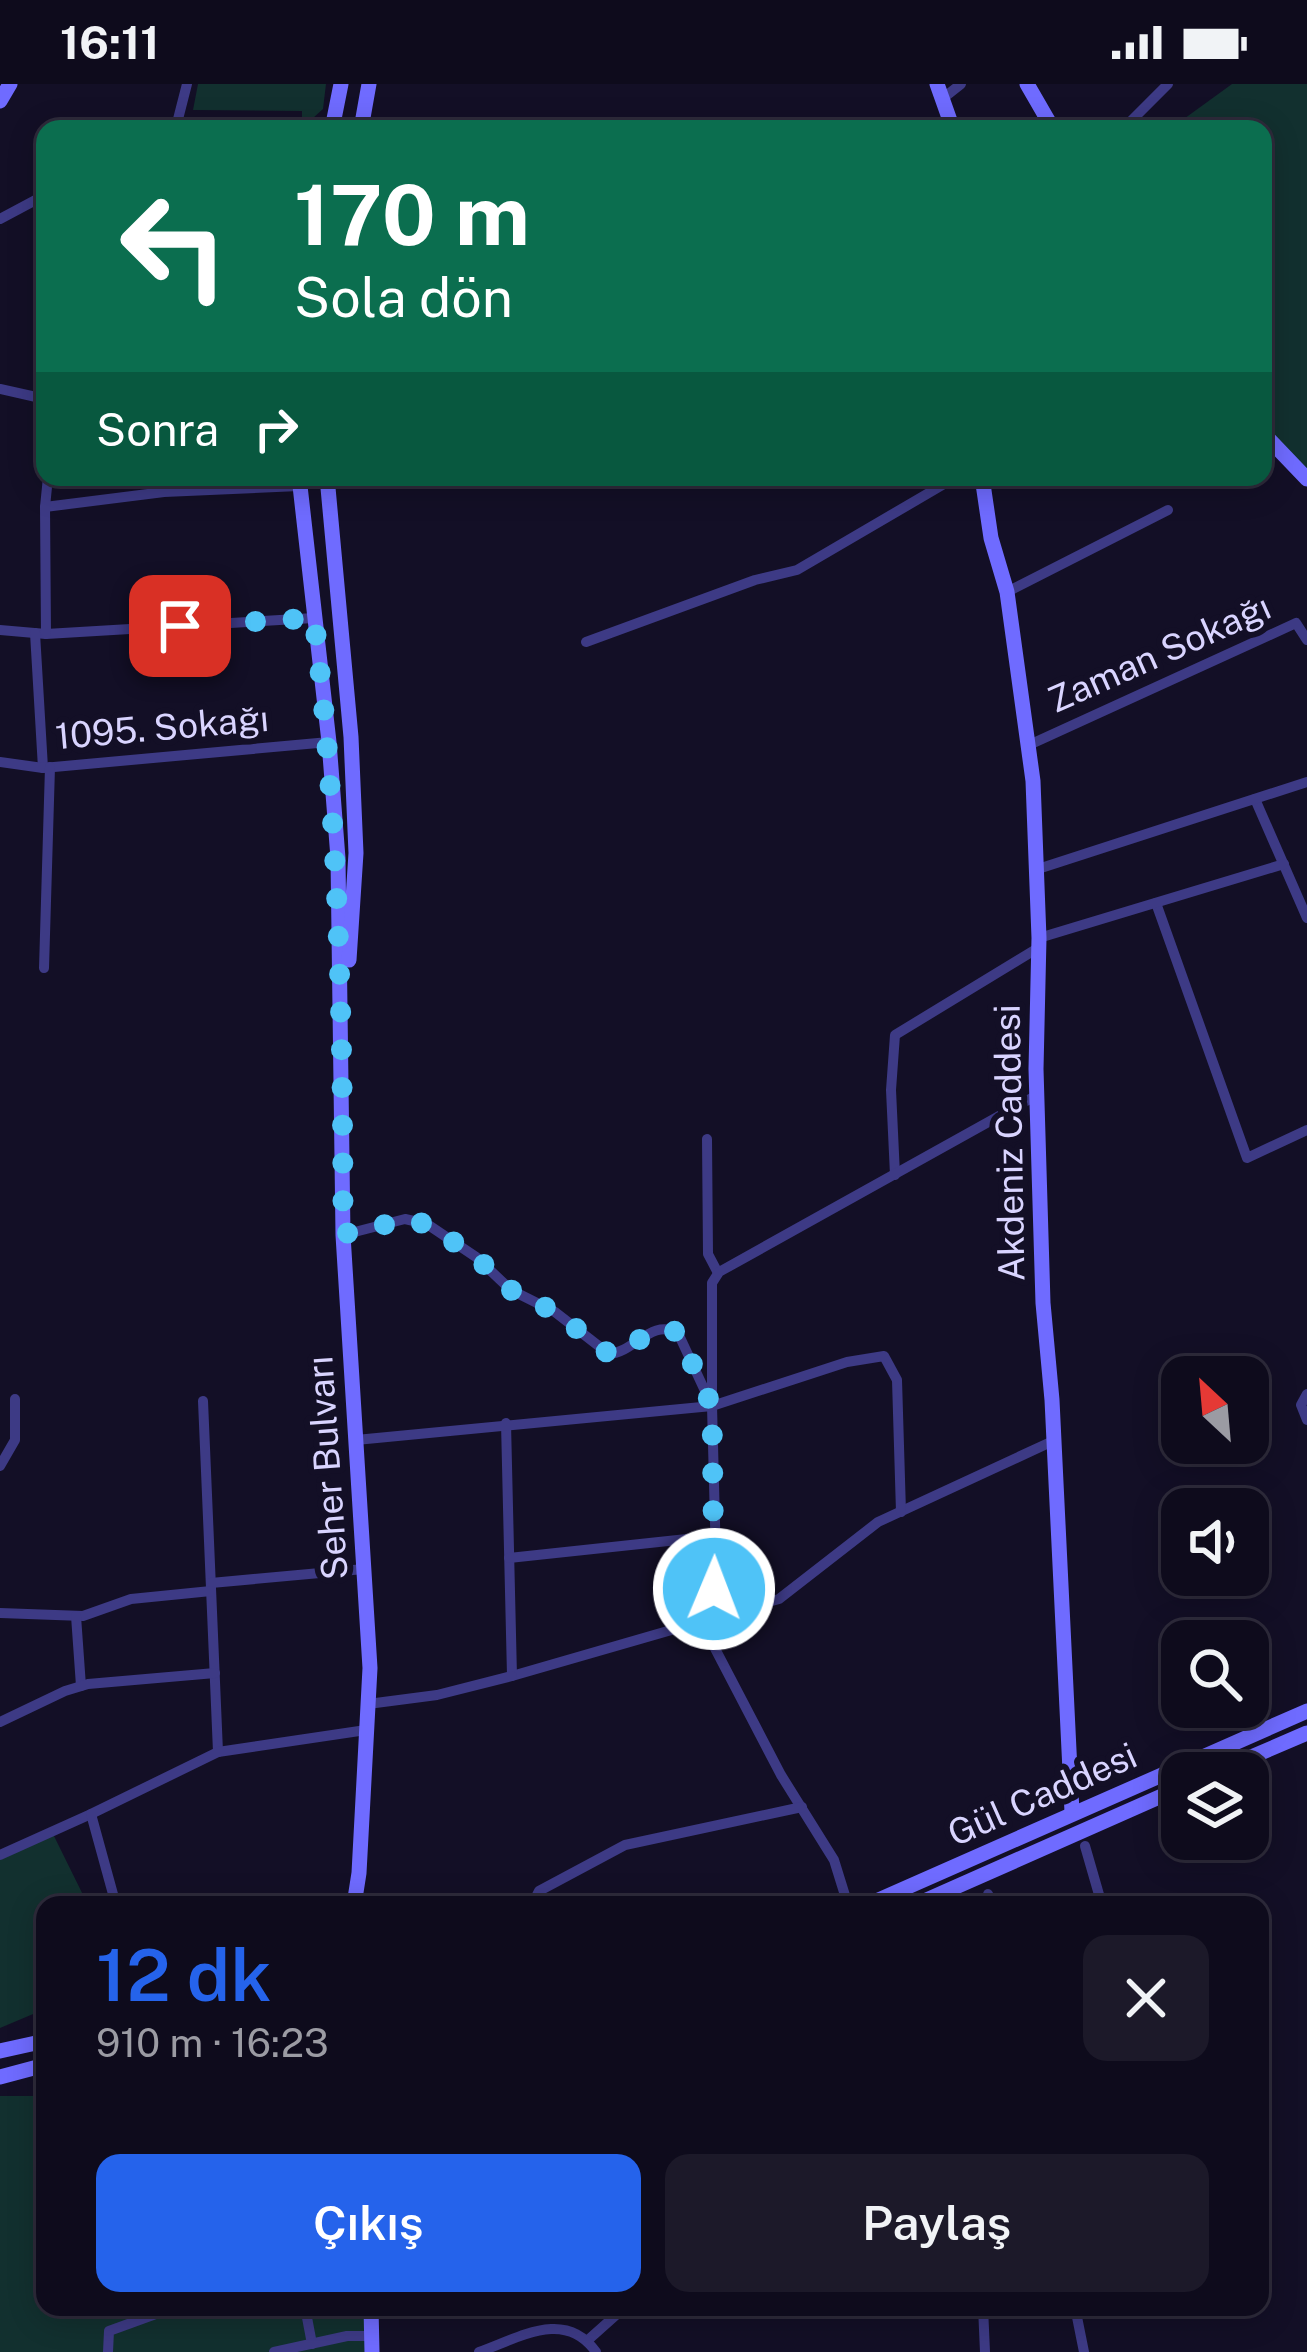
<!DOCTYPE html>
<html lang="tr">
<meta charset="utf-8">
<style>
:root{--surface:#0e0b1c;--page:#1c1929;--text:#f1f3f6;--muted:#9b9ba3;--line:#2e2b3b;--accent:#2563eb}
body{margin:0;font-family:"Public Sans",sans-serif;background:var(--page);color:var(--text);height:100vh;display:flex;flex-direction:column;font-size:45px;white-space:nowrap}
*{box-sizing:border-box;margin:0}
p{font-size:39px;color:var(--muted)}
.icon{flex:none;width:66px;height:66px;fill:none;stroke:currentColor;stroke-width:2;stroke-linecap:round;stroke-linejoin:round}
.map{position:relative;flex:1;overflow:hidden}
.sheet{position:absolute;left:36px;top:1812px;width:1233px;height:420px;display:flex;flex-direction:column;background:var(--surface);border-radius:24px;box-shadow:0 6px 30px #0003,0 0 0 3px var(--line)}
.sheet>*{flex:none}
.hud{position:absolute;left:36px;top:36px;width:1236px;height:366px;border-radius:24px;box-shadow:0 6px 30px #0003,0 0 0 3px var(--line);background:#0b6e4f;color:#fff;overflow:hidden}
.needle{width:78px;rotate:334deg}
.controls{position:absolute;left:1161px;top:1272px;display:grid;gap:24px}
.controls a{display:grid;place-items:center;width:108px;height:108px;border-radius:24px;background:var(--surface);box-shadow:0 6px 30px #0003,0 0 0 3px var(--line);font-size:60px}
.pin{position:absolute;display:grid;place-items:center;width:102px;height:102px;color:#fff;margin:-51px;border-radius:24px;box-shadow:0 6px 18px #0006}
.me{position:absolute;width:132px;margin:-66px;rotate:1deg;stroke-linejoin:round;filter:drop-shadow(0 0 9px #0008)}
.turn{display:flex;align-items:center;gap:42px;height:252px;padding:0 60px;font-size:54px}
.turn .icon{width:156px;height:156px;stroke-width:2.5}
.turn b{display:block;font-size:84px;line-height:102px}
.then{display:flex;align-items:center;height:114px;padding:0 60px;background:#0003;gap:24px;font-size:45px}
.round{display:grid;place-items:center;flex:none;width:126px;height:126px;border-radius:24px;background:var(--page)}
.headline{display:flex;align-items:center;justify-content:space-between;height:204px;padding:0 60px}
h1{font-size:72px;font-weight:600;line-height:90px;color:var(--accent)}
.action{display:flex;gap:24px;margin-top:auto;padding:24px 60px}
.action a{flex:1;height:138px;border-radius:24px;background:var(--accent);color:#fff;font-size:48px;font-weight:600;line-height:138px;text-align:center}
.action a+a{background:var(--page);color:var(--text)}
.status{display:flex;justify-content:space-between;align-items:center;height:84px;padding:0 60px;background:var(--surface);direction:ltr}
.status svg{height:33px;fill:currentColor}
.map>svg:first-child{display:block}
.green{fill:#12302f}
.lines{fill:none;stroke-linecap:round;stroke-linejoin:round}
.street{stroke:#3d3a85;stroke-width:10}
.secondary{stroke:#6f6bff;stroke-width:15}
.route{stroke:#4fc3f7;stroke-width:21;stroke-dasharray:0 37.8}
.labels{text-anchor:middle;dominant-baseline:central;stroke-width:12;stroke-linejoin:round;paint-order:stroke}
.street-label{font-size:36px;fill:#d9d4ff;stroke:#130f26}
</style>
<div class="status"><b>16:11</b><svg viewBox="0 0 49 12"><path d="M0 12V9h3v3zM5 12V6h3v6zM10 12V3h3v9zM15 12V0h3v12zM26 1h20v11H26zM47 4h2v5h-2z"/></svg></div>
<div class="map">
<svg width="1307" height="2268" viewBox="0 0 1307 2268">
<rect width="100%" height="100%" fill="#130f26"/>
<!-- green -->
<g class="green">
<path d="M198,0H326L323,25L313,34H302V27L193,26Z"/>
<path d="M1232,0H1307V394L1263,351V45H1170Z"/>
<path d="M53,1750L88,1821H45V1925L0,1944V1772Z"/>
<path d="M0,2012H45V2223H372V2268H0Z"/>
</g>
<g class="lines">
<!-- street -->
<g class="street">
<path d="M942,15L961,0"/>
<path d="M178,40L333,41"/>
<path d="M176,43L187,0"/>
<path d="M1123,45L1168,0"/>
<path d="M0,135L45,111"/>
<path d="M0,305L45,315"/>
<path d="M45,423L164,408L299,402"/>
<path d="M1007,508L1168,426"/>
<path d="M0,546L46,550L314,534"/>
<path d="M35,549L43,684"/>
<path d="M46,550L45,423L48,393"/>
<path d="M586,558L755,496L797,486L956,393"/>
<path d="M1029,661L1296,539L1307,556"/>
<path d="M0,678L43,684L329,658"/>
<path d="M1255,715L1307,834"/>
<path d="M1038,785L1307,698"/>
<path d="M1156,819L1247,1074L1307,1046"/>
<path d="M1039,854L1284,780"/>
<path d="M44,884L50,683"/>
<path d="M707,1055L708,1170L718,1189"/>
<path d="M895,1091L891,1006L895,951L1038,864"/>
<path d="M343,1151L405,1135L427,1140L476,1173L511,1206L555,1228L609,1270C635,1268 651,1234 678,1249L712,1322L716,1476L709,1553L781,1691L834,1776L848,1821"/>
<path d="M1307,1310L1301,1321L1307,1336"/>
<path d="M203,1317L218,1668"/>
<path d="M712,1317V1199L719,1188L1037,1011"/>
<path d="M506,1339L512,1592L779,1515L878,1438L1053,1357"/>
<path d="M356,1356L712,1322L847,1278L884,1272L897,1296L901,1428"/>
<path d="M0,1382L15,1356V1315"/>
<path d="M509,1474L715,1452"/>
<path d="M211,1499L364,1485"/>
<path d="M0,1529L83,1532L131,1515L211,1507"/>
<path d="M76,1532L81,1602"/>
<path d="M368,1620L437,1611L512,1592"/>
<path d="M0,1638L65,1607L88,1600L215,1589"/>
<path d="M1085,1762L1102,1821"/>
<path d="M0,1771L91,1730"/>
<path d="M988,1810L992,1821"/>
<path d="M116,1821L91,1730L218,1668L366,1646"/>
<path d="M532,1821L539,1807L625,1761L802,1723"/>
<path d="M305,2223L312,2260"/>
<path d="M983,2223L985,2268"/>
<path d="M1075,2223L1084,2268"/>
<path d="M588,2256L625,2223"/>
<path d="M108,2268L109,2247L175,2223"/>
<path d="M274,2268L347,2252H372"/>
<path d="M479,2268C519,2254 565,2224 596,2268"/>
</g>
<!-- secondary -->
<g class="secondary">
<path d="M937,0L953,45"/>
<path d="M1027,0L1053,45"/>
<path d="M0,17L10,0"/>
<path d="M332,45L341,0"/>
<path d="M361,45L369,0"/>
<path d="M1263,349L1307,395"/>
<path d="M299,393L329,658L338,774L343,1151L370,1584L359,1789L354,1821"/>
<path d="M327,393L351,653L356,769L349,876"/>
<path d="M982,393L991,454L1007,508L1033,697L1039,854L1036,985L1043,1219L1052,1316L1072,1728"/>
<path d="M1214,1689L1307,1649"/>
<path d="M867,1821L1307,1627"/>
<path d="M915,1821L1182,1703"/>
<path d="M0,1967L45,1957"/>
<path d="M0,1993L45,1981"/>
<path d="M371,2223L372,2268"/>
</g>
</g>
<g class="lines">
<!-- route -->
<path class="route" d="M180,542L314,534C339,740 343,944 343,1150L405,1136L427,1140L476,1173L511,1206L555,1228L609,1270C635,1268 651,1234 678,1249L712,1322L714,1505"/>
</g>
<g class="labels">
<!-- street labels -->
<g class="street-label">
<text transform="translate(1159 569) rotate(-24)">Zaman Sokağı</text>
<text transform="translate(162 643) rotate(-5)">1095. Sokağı</text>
<text transform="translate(1009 1059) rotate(-91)">Akdeniz Caddesi</text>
<text transform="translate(327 1384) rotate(-94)">Seher Bulvarı</text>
<text transform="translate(1042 1710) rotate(-24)">Gül Caddesi</text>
</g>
</g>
</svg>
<div class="controls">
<a><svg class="needle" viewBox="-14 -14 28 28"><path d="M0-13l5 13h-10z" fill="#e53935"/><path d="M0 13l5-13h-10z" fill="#9b9ba3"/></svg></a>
<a><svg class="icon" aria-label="sound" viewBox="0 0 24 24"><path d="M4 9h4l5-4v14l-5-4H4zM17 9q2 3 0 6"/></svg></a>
<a><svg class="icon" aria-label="search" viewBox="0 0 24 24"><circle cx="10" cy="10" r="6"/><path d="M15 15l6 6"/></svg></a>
<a><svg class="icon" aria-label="layers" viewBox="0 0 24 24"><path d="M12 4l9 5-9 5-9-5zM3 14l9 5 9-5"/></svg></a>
</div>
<div class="pin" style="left:180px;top:542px;background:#d93025"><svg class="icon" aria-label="arrive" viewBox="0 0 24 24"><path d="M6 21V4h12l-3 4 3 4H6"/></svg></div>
<svg class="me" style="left:714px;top:1505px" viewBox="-20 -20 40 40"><circle r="17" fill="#4fc3f7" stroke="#fff" stroke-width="3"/><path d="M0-11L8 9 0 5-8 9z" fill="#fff"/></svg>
<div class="hud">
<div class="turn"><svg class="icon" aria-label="left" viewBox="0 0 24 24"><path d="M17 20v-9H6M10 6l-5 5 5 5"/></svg><div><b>170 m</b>Sola dön</div></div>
<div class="then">Sonra<svg class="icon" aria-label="right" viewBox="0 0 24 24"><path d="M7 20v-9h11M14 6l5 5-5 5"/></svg></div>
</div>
<section class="sheet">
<div class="headline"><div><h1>12 dk</h1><p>910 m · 16:23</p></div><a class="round"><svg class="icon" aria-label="close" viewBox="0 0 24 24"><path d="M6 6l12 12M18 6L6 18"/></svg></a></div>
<div class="action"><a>Çıkış</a><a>Paylaş</a></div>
</section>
</div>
